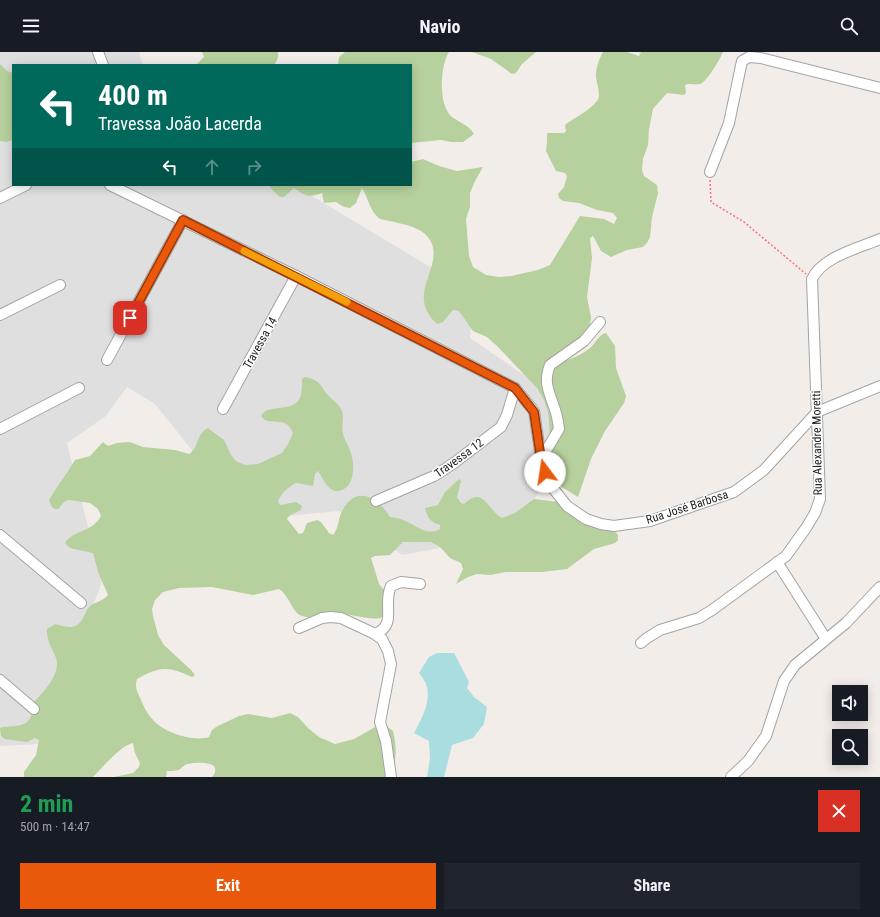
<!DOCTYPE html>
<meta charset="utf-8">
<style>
:root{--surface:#171b24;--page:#20242c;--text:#f1f3f6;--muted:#9ea1a6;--accent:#ea580c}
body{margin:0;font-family:"Roboto Condensed",sans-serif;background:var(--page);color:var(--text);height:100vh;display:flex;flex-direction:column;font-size:15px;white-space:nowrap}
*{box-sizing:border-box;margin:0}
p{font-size:13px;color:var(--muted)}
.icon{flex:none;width:22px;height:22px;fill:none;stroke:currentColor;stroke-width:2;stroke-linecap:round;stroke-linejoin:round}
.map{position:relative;height:725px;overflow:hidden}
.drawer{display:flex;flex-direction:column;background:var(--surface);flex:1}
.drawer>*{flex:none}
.hud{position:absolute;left:12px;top:12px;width:400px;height:122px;border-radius:0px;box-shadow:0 2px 10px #0003;background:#00695c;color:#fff;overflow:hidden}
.tools{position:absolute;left:832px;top:633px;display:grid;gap:8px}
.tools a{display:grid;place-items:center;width:36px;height:36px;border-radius:0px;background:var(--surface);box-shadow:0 2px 10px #0003;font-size:20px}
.pin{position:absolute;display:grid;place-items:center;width:34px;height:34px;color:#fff;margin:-17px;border-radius:8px;box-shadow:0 2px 6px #0006}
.me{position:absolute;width:44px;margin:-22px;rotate:346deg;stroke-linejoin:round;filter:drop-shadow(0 0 3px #0008)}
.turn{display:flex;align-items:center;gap:14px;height:84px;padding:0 20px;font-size:18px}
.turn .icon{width:52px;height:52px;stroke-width:2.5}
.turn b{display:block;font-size:28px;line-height:34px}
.lanes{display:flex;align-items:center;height:38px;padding:0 20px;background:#0003;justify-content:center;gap:20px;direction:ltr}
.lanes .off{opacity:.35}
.round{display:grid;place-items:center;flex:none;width:42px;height:42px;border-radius:0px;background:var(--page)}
.summary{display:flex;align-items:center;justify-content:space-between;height:68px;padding:0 20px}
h1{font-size:24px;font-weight:700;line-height:30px;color:#1e9e55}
.cta{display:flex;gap:8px;margin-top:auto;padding:8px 20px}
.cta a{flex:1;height:46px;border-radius:0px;background:var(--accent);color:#fff;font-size:16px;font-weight:700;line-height:46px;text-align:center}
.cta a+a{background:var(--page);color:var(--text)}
header{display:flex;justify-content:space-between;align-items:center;height:52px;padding:0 20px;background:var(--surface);font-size:18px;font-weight:700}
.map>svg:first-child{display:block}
.residential{fill:#e0dfdf}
.forest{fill:#b6d19d}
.water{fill:#a9dddf}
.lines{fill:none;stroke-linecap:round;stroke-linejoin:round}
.minor-casing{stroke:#a3a3a3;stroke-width:12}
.path{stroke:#fb707b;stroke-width:1.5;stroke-dasharray:2 2;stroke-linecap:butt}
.minor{stroke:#fff;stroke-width:10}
.route-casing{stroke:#983908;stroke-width:10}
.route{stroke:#ea580c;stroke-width:7}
.slow{stroke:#f59e0b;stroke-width:7}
.labels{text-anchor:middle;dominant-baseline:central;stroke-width:3;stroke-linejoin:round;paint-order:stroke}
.street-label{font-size:12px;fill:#222;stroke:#fff}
</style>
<header><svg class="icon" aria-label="menu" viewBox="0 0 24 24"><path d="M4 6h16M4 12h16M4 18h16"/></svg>Navio<svg class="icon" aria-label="search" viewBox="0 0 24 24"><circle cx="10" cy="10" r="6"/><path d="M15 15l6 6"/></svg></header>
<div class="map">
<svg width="880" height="725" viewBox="0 0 880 725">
<rect width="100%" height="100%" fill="#f2ede9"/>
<!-- residential -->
<g class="residential">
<path d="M0,0H139L143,13H13V51L0,40Z"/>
<path d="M13,64V133H294L475,242L470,286L586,365L512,483L402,503L339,459L288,464L223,437L155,352L127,335L106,364L67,391L102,530L40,692L0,694V69Z"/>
</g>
<!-- forest -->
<g class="forest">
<path d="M202,0H278C279,5 277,9 274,13H196L204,5Z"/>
<path d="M345,0H449C440,14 438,53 452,65C460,71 469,73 474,82L463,90H451L441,88L411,91V13H338L339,5Z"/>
<path d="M472,0H536L522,12L516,21L512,22L491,7Z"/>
<path d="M603,0H627L639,4L641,0H723C720,7 707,30 700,32C696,33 690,32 687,32L685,34L686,41L684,43L667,41L653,57L649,77L648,93L643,107L642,118L644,124L657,133L658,141L652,165L650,185L647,191L643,195L627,198L611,205L601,199L593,184L590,186L592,206L587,245L591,265L590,275L583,286L559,300L556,306L561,310C572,307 581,303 590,296C596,291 598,283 606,281L615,294L616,316L626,344L624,351L605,379L591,407L578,445L560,434L551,397L548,359L544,348L537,336L498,295L487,285L473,279L459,259L453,258L443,270L438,272C433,269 431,266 428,261C414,237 440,215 432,192C425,175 406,173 390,169C387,168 381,168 379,166C370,160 368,145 362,136L356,151L350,156L344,155L336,150L324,151L322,141C308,146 305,144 294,136L284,145H280L273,139L269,133H411V110L423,107L439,114L457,119L483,115L475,129L470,141V155L466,167L469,204L473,215L486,223L499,225L511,224L538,218L550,213L580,164L604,167L614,172L617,166L613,161L597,158L579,151L563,149L559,146L558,142L564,135L567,124L565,121L556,119L546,99L547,90V81H564L566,79L565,74L566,72C576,65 589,59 597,49C602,42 596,32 596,24C596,16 599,7 603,0Z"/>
<path d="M0,12L7,19L13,21V88L6,90L0,89Z"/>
<path d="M305,325C310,326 316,328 319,331C322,334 323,338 326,341C330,346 338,351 341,357C345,364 341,373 343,381C344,388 349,394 351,401C355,413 355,437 338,439C328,440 323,426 318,419L315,422L313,434L296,431C288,436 281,440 278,450L280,453L296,450L302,454L301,458L290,463L287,467L299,482L303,481L307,471L317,468L321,470L329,481L333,483C339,476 338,467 342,459C356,432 378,445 390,465C394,466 399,466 403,468C415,472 426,485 440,477V473C431,471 427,465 425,456L438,453L445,440L459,427L461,429L457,445L461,451L464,452C484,433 487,458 502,466L515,461L534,447L558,450L614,478L618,483V488L615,491L594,497L567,517L542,520H506L490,523L477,522L468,525L456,532L463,517L461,511L450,506L440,495L431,490H403L390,503L375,504L371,506L379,532L383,537L391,540C393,546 393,549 391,555C386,576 357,562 342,562C330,561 315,568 302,564C292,561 290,544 279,537L253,543L212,535L179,536L163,540L155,548L152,557L153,564L158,583L164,593L191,618L195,623L192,625C168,614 160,614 137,627C134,635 138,641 141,648C144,656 148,663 154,669C165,681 194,690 209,685L212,678L216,675L239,664L248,662L272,666L290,661L298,665L308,676L319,685L335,692L354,687L377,674L385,673L393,679C397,696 397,709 390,725H212C214,723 216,720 215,716C214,709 190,710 185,713C183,714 182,716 180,717C177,719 171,719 167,719L166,725H114L133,721L139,715L140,711L135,701L133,691C121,693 102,716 93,725H24V720L36,703L39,688L35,686L27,690L5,687L1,684L0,676L2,675C18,674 35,675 31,653C41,643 62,622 56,606C52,595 46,588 47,577L55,572C67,575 76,579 83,566C85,563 86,558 89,555C96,549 102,550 108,543L98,520L93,501L70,496L65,491C74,477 92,481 101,464L98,457L90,451L69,448L65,449L58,457H55L52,455L49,448C57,434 67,422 75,408L90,404L103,390L108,394L117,391L130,390L143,395L175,398L189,402C200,395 195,383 208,376L224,388L231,403L236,409L245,413L258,412L282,401L288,392L293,381C285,361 270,377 261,364C267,350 295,363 301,343C302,338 302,332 302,327Z"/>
</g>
<!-- water -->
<path class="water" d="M437,601H454L469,630L467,636L474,645L487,655L484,672L473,686L452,693L444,725H427L430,707L429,689L414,681C421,668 431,650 427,635C426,630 422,625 419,621L429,605Z"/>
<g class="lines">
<!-- minor casing -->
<g class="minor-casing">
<g id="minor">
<path d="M98,0L103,13"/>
<path d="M710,120L729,71L742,9L749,5L761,6L880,36"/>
<path d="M110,133L296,224L515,336L534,359L541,407L545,420L552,435L567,454L586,467L601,472L614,474L650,469L734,440L764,418L817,360L880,334"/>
<path d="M0,146L26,133"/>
<path d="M0,263L60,233"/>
<path d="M107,308L183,168"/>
<path d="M223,357L296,224"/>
<path d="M0,377L79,336"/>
<path d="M541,407L559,377C558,369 557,362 554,355C549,339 543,330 550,313L584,289L600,270"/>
<path d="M376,449L434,424L454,411L501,375L507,363L515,336"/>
<path d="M0,483L81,551"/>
<path d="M777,510L826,587"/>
<path d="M299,576L322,566L331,565L341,566L373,581L382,587L388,599L391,612L380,670L386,689L391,725"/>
<path d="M375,582C398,573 382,552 391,534L401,530L420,532"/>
<path d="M641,591L647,586L660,578L699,566L712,558L786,504L806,476L815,461L820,447L812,227C822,205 859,196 880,187"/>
<path d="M0,628L34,657"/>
<path d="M731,725L748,709L766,684L784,629L795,613L846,571L880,535"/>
</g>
</g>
<!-- path -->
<path class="path" d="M710,128L711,150L744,170L806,222"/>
<!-- minor -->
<use href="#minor" class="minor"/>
</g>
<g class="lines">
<!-- route casing -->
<g class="route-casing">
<path id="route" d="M130,266L183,168L515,336L534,360L541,407L545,420"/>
</g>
<!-- route -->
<use href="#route" class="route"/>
<!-- slow -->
<path class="slow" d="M244,199L347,250"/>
</g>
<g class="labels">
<!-- street labels -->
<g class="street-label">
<text transform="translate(260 291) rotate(-61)">Travessa 14</text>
<text transform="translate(817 391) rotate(-91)">Rua Alexandre Moretti</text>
<text transform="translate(459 406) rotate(-36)">Travessa 12</text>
<text transform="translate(687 455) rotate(-18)">Rua José Barbosa</text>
</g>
</g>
</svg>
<div class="tools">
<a><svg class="icon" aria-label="sound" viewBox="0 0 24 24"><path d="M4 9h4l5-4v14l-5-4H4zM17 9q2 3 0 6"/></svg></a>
<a><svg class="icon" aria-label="search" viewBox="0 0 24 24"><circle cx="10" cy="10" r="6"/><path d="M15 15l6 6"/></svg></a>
</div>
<div class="pin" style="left:130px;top:266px;background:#d93025"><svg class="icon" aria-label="arrive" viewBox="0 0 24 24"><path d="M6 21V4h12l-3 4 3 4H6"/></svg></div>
<svg class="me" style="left:545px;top:420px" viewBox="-20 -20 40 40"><circle r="19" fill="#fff"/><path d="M0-13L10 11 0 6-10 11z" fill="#ea580c"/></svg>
<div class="hud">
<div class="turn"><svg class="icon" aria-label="left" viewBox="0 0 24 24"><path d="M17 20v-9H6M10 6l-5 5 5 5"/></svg><div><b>400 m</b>Travessa João Lacerda</div></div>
<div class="lanes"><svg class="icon" aria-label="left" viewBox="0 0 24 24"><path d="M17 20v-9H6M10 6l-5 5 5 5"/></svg><svg class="icon off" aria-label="ahead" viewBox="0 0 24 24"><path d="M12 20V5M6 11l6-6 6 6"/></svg><svg class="icon off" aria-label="right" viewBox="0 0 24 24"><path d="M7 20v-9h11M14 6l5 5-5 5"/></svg></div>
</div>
</div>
<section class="drawer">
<div class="summary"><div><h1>2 min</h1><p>500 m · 14:47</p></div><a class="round" style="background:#d93025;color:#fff"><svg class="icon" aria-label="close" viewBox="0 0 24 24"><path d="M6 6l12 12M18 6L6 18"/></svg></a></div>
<div class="cta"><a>Exit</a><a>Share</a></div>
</section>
